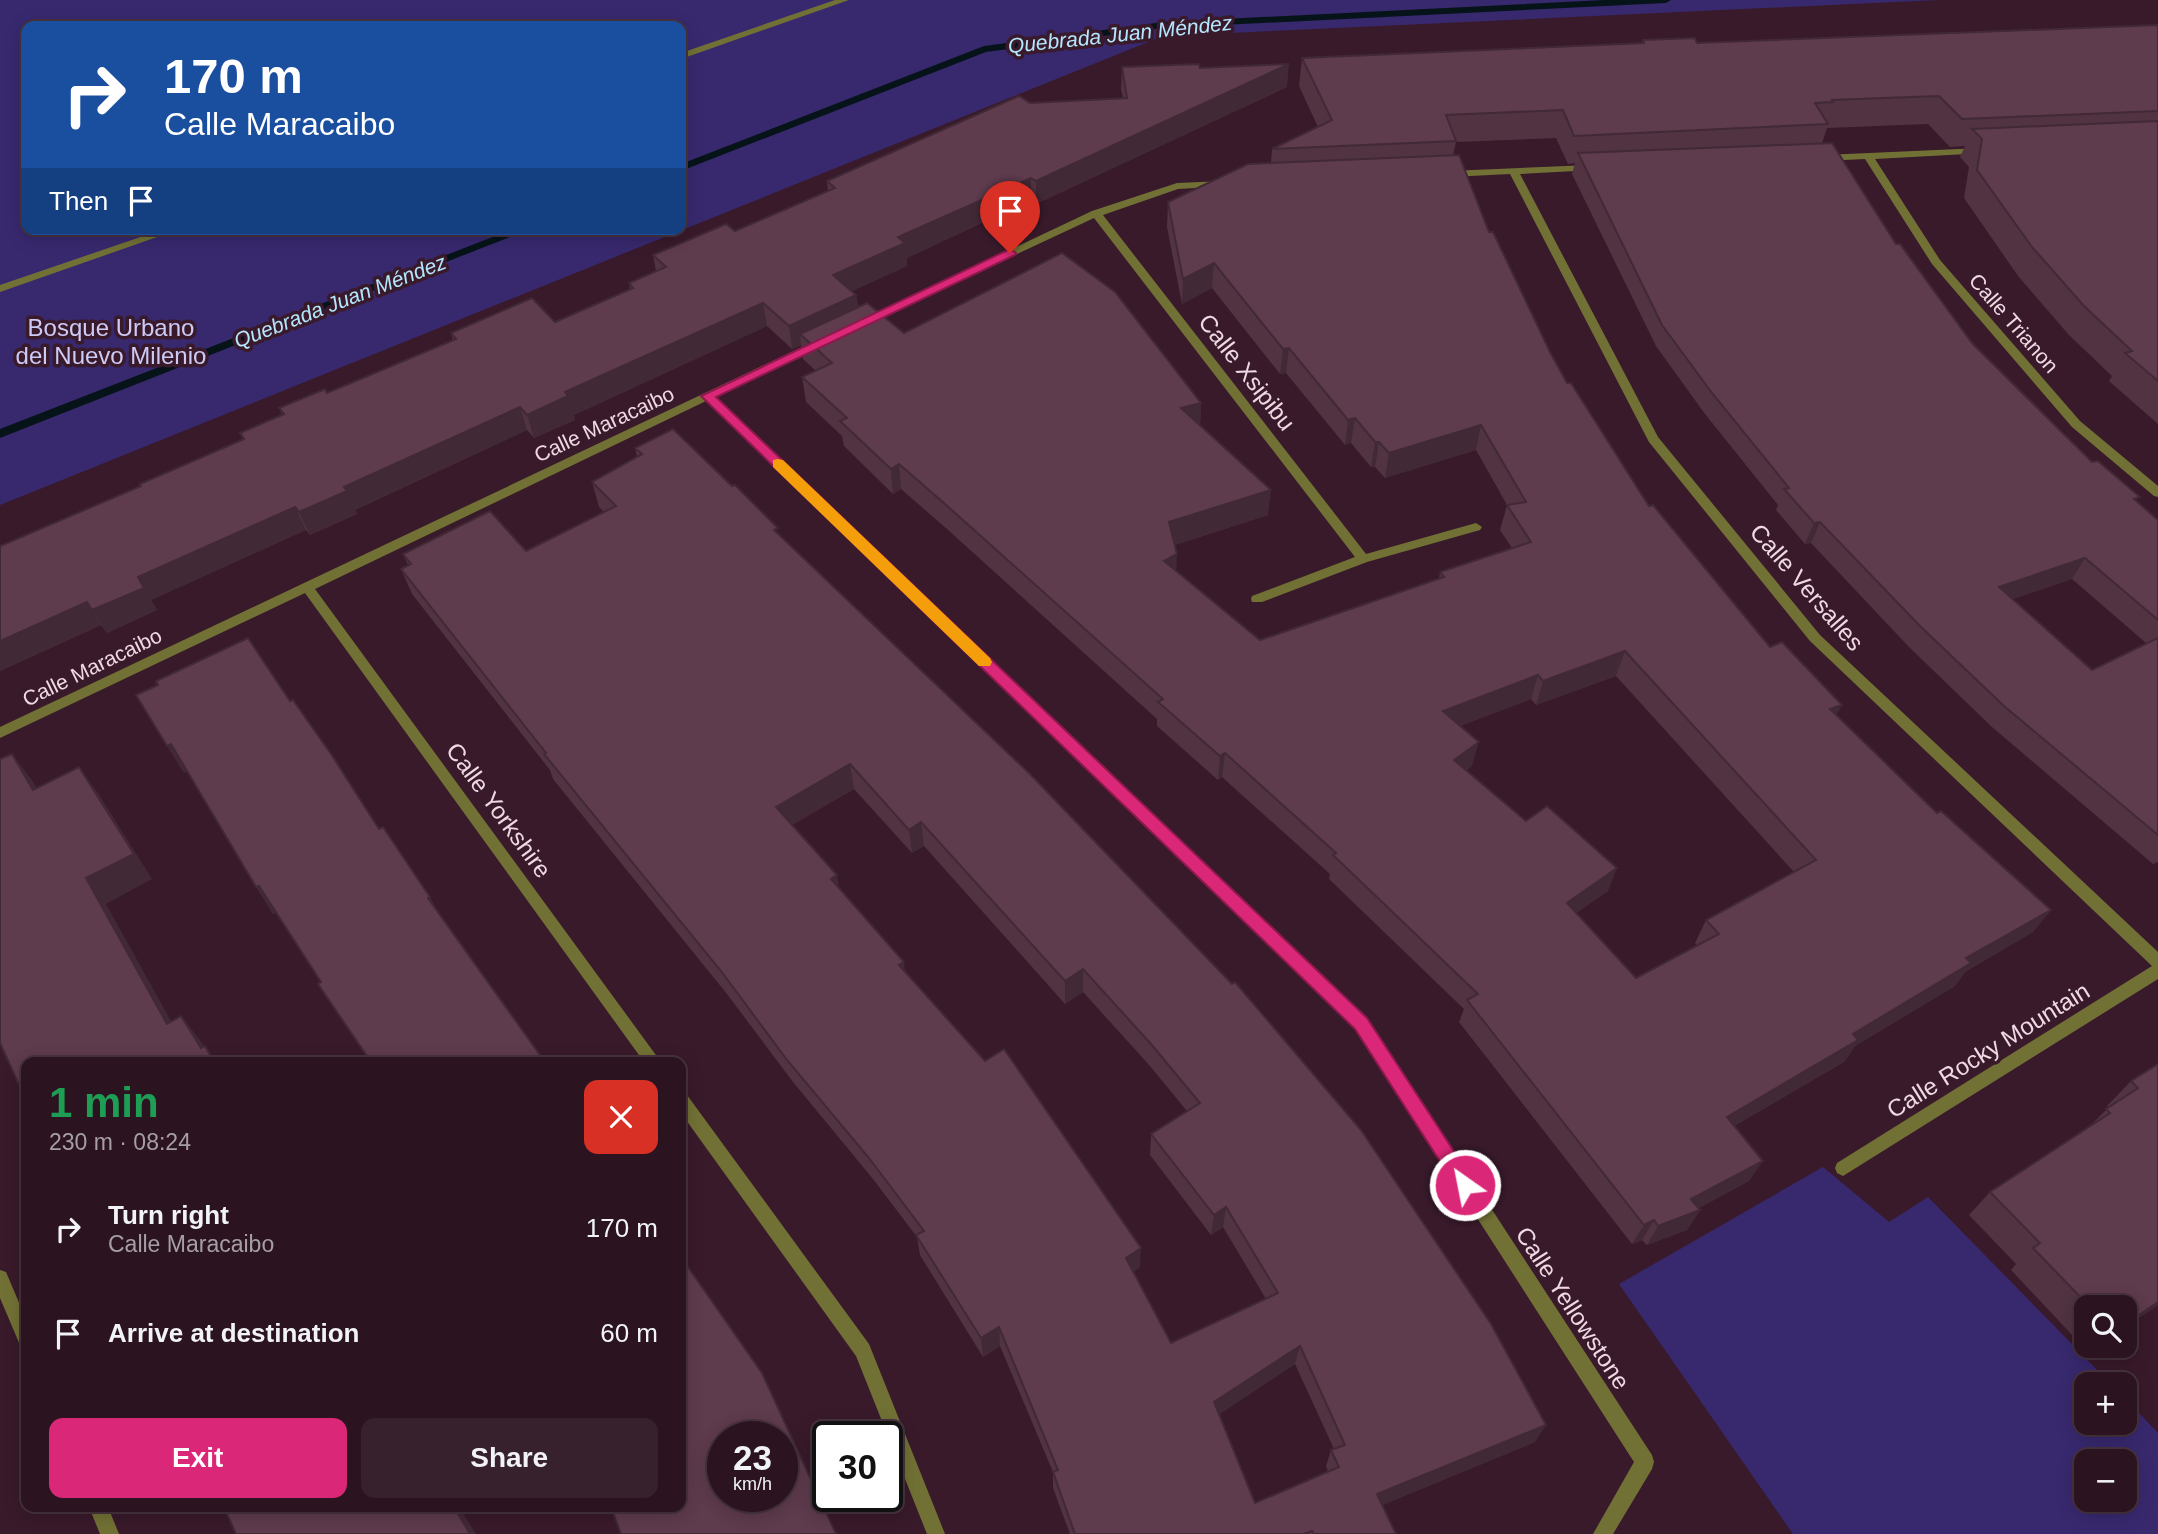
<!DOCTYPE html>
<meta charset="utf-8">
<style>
:root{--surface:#2b1420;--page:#37212d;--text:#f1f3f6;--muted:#a69ea5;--line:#47333e;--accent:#db2777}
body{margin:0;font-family:Arial,sans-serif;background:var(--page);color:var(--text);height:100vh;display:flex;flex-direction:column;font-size:26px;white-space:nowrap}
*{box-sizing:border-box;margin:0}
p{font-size:23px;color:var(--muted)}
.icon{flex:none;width:38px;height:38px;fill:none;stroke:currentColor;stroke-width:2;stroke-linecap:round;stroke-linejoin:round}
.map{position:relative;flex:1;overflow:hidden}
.side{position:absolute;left:21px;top:1057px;width:665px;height:455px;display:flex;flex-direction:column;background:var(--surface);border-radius:14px;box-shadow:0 4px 18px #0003,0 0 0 2px var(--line)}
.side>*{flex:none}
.top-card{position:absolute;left:21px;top:21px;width:665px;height:214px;border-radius:14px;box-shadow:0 4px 18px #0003,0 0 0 2px var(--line);background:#1a4fa0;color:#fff;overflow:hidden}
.buttons{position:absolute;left:2074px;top:1295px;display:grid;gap:14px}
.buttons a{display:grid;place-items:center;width:63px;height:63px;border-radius:14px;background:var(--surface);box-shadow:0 4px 18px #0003,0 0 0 2px var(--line);font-size:35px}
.speed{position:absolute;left:707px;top:1421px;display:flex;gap:14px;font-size:35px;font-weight:700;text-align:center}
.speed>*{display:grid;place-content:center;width:91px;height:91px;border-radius:50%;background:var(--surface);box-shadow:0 4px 18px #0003,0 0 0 2px var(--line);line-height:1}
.speed small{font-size:18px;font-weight:400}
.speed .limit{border:4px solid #111;border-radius:10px;background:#fff;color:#111}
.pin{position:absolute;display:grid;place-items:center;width:60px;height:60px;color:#fff;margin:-72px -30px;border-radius:50% 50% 50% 0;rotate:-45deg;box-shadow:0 0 7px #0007}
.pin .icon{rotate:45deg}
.me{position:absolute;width:77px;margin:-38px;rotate:327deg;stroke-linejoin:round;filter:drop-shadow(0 0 5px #0008)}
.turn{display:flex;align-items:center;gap:24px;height:147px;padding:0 28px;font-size:32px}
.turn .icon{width:91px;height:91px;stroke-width:2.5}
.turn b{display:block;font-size:49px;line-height:60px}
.then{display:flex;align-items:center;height:66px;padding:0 28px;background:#0003;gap:14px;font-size:26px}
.round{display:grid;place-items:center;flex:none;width:74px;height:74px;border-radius:14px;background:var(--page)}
.headline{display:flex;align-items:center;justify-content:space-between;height:119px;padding:0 28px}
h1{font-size:42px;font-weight:700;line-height:52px;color:#1e9e55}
.action{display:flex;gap:14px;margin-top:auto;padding:14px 28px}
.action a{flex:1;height:80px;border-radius:14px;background:var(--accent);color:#fff;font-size:28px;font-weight:700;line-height:80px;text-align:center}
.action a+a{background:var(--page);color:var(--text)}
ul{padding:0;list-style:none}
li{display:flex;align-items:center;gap:21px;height:105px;padding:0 28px}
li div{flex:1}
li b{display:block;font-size:26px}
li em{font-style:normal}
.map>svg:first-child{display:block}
.green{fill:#38296f;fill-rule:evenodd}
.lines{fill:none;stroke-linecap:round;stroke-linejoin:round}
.stream{fill:#06141a;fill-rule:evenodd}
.minor{fill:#727135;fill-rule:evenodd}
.wall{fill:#513342;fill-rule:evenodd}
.shaded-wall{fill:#422936}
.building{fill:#5e3b4d;stroke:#422936;stroke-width:2;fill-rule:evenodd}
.route{fill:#db2777;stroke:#8e194d;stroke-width:2}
.slow{fill:#f59e0b}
.labels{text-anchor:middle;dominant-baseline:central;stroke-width:7;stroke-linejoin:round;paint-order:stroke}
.far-water-label{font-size:21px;font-style:italic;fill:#b4e6fd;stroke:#391a2b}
.far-street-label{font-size:21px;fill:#efd9e3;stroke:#391a2b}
.park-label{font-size:24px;fill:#cdcaf6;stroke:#391a2b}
.street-label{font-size:24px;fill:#efd9e3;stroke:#391a2b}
</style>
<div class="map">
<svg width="2158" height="1534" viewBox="0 0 2158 1534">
<rect width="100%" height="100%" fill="#391a2b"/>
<!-- green -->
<g class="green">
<path d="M0,0H1938L1163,36L0,505ZM26,26H681V229H26Z"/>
<path d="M1823,1167L1889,1222L1928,1197L2111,1384H2086V1423H2124L2125,1398L2158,1433V1534H1793L1619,1284ZM2086,1461H2124V1500H2086Z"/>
</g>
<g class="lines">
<!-- stream -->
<g class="stream">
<path d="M1604,0H1671L1666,3L1163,28L986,52L681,171V164L984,46L1163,22Z"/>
<path d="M513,229H530L0,438V429Z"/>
</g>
<!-- minor -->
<g class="minor">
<path d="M835,0H849L681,59V53Z"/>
<path d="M1982,148L1986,149V153L1875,159L1940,260L2080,421L2158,486V497L2154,496L2072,427L1932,264L1865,159L1824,161L1819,158L1824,155Z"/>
<path d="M1590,165L1594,166V170L1520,174L1658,437L1820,635L2158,952V979L1843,1176L1837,1173L1835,1168L1837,1163L2152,966L1810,641L1649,442L1510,174L1450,177L1445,174L1450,171Z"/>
<path d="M1223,181L1228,184L1227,186L1178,189L1103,215L1366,554L1476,523L1482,527L1480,530L1367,562L1262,602H1252L1251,599L1252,596L1355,557L1094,218L870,323H862L860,321L1092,211L1177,183Z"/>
<path d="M164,229H180L0,292V285Z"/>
<path d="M819,339L823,341V345L715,397L1367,1018L1652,1455L1654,1462L1652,1469L1613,1534H1593L1634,1462L1355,1028L706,401L315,589L661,1062H644L305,593L0,738V727Z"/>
<path d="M681,1093L687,1095L869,1344L945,1534H927L856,1356L681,1113Z"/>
<path d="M0,1270L6,1272L26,1319V1348L20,1345L0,1298Z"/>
<path d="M89,1507H108L119,1534H100Z"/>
</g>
</g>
<!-- wall -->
<g class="wall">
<path d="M2158,25V424L2109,381L2112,376L2069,335L2018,276L1964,198L1969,167L1960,157L1965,146L1950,147L1928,124L1827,128L1822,143L1896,244L1972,343L2092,462L2158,520V862L2153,864L1992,727L1909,647L1811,543L1805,544L1776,510L1778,505L1705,414L1656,346L1572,174L1575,163L1568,164L1556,138L1456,142L1453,155L1489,232L1550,352L1567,383L1649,506L1770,647L1836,715L1937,813L2051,910L2033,932L1965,972L1955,986L1855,1046L1844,1062L1734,1126L1749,1181L1698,1208L1700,1210L1687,1230L1647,1245L1642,1240L1632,1244L1459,1022L1464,1009L1329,879L1330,874L1222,777L1218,780L1157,726V719L947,529L901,489L893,494L844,446L842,436L806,402L802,377L816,371L803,359L801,345L792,349L767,326L574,415L575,420L534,438L527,430L355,510L357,514L310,535L306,530L151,600L157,610L107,633L101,625L0,671L141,486L243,439L240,433L282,415L279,408L327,393L453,341L451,333L555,322L630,290L629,283L656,271L653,255L735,231L828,191L827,181L1030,103L1123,98L1121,89L1122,67L1200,68L1287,87L1036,204L1031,200L907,258V266L852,291L856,295L858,307L904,333L1201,403L1200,426L1268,515L1175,545L1176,571L1260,640L1439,579L1440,572L1512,548L1500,530L1507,505L1476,450L1385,478L1375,467H1371L1351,443L1345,445L1286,373L1280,374L1212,288L1182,304L1167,227L1168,202L1271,163L1272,149L1318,127L1299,86L1302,58L1642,43L1643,40L1697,43ZM2072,579L2146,643L2092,670L2012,599ZM1616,676L1794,872L1706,920L1695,943L1697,946L1636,978L1576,913L1608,891L1467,770L1472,766L1460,726L1531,699L1536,705Z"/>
<path d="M635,448L780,536L1535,1442L1382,1505L1396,1534H1070L1053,1488V1472L1000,1346L983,1357L920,1255L917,1237L873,1179L793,1082L727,994L553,779L550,770L412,594L401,569L408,565L403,554L526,551L604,512L599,507L592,482L637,457ZM854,789L912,853L924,846L1065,1004L1083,992L1150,1066L1187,1111L1151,1134L1150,1155L1211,1235L1223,1227L1266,1299L1171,1343L1133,1272L1140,1267L840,889L792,825ZM1295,1364L1334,1449L1331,1450L1326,1466L1328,1472L1255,1503L1219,1414Z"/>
<path d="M290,701L379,829L430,897L439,914L545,1062H370L318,984L321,982L276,912L273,914L188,771L184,773Z"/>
<path d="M2158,1064V1305L2124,1328V1307H2086V1346H2100L2089,1353L2011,1270L2016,1264L1969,1215L1990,1192L2090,1126L2109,1107L2107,1106L2131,1081Z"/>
</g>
<!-- shaded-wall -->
<g class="shaded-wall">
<path d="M1289,64L1287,87L1036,204V181Z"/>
<path d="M1031,178V200L907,258V266L836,298L833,275L898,237Z"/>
<path d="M1214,263L1212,288L1182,304L1183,279Z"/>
<path d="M856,295L859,318L800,334L801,345L792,349L789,326Z"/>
<path d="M763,303L767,326L574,415L575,420L534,438L527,415L565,392Z"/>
<path d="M1289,348L1286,373L1280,374L1283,349Z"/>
<path d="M1201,403L1200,428L1181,408Z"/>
<path d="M520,407L527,430L355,510L357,514L310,535L299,512L344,487Z"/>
<path d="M1355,418L1351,443L1345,445L1348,420Z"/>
<path d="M1481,425L1476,450L1385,478L1389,453Z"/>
<path d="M1375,442H1379L1375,467H1371Z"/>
<path d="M899,464L901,489L893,494L891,469Z"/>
<path d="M1271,490L1268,515L1168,547L1169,522Z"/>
<path d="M295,507L306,530L151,600L157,610L107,633L92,610L138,577Z"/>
<path d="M1820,522L1811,543L1805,544L1814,523Z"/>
<path d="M1177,554L1176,579L1164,561Z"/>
<path d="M2085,558L2072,579L1987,608L1999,587Z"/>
<path d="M87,602L101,625L0,671V641Z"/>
<path d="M1625,651L1616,676L1536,705L1543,681Z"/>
<path d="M1538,675L1531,699L1437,735L1443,711Z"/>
<path d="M1842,705L1829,729L1830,709Z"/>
<path d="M1479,742L1472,766L1448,784L1454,760Z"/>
<path d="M171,744L189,771L184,773L167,746Z"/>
<path d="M1225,753L1222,777L1218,780L1220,756Z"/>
<path d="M12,754L32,780L52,816L33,790Z"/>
<path d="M850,764L854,789L781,831L776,807Z"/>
<path d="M79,767L98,793L152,879L106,904L186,1048L167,1024L86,878Z"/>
<path d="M921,822L924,846L912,853L909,830Z"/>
<path d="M1617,868L1608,891L1558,926L1567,903Z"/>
<path d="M837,875L841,898L831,879Z"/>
<path d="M259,886L276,912L273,914L256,887Z"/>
<path d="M430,897L444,923L428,898Z"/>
<path d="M2051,910L2033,932L1965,972L1955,986L1855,1046L1844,1062L1714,1138L1727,1117L1966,958Z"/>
<path d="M904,962L907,985L899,965Z"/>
<path d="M1083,969V992L1065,1004V981Z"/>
<path d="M181,1016L200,1040L214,1062L201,1048Z"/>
<path d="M205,1046L217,1062H214Z"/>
<path d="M1763,1161L1749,1181L1685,1216L1700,1210L1687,1230L1647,1245L1658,1226L1691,1199Z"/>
<path d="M1226,1207L1223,1227L1211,1235L1214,1215Z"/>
<path d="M1654,1220L1642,1240L1632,1244L1644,1225Z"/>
<path d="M1141,1248L1140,1267L1125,1277L1126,1258Z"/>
<path d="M2158,1302V1305L2124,1328V1325Z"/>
<path d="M999,1327L1000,1346L983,1357L981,1338Z"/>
<path d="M1300,1346L1295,1364L1211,1420L1214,1402Z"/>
<path d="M1546,1425L1535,1442L1371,1510L1377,1494Z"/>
<path d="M454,1507H459L476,1534H470Z"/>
</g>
<!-- building -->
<g class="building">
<path d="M2158,25V111L1962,119L1939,96L1832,100L1833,102L1815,103L1828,124L1574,136L1563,110L1446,115L1456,141L1272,149L1332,120L1302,58L1644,43L1643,40L1695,38L1697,43Z"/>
<path d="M1199,64L1200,68L1289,64L1036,181L1031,178L898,237L905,243L833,275L856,295L789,326L763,303L565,392L568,396L527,415L520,407L344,487L347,491L299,512L295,507L138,577L144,588L92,610L87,602L0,641V546L141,486L140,484L244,439L240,433L284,414L279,408L325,389L327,393L456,339L451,333L532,298L555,322L633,288L629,283L666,267L653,255L726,224L735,231L835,188L827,181L1019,96L1030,103L1127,98L1122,67Z"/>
<path d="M2158,121V381L2125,353L2132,351L2084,306L2032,247L1977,170L1982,139L1972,129Z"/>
<path d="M1832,143L1896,244H1900L1972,343L2092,462L2098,461L2140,497L2134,499L2158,520V620L2085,558L1999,587L2092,670L2158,638V835L2004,706L1920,626L1820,522L1814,523L1784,489L1789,488L1712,393L1662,325L1578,153Z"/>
<path d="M1459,155L1489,232H1493L1550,352L1567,383H1571L1649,506L1653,505L1770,647L1782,642L1842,705L1830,709L1937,813L1941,811L2051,910L1966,958L1971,963L1853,1034L1858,1040L1727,1117L1763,1161L1691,1199L1700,1210L1658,1226L1654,1220L1644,1225L1467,1000L1478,994L1333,855L1336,853L1225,753L1220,756L1158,702L1163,699L945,504L899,464L891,469L840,421L847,418L802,377L832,363L800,334L867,303L904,333L1062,253L1115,292L1201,403L1181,408L1271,490L1169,522L1177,554L1164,561L1260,640L1444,577L1440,572L1531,542L1507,505L1526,502L1481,425L1389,453L1379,442H1375L1355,418L1348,420L1289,348L1283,349L1214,263L1183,279L1168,202L1248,164ZM1625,651L1816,860L1706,920L1719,934L1636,978L1567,903L1617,868L1547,806L1526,821L1454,760L1479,742L1443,711L1538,675L1543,681Z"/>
<path d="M673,429L732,486L735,485L778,528L774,530L1030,774L1232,984L1235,982L1361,1130L1491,1324L1546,1425L1377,1494L1396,1534H1314L1312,1531L1304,1534H1075L1053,1472L1058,1470L999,1327L981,1338L916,1235L924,1231L869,1158L787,1060L721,971L544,754L546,753L401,569L411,564L403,554L490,511L526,551L616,506L592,482L642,454L635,448ZM850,764L909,830L921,822L1065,981L1083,969L1151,1044L1200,1103L1151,1134L1214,1215L1226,1207L1278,1293L1171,1343L1126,1258L1141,1248L1004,1049L985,1061L899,965L904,962L831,879L837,875L776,807ZM1300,1346L1345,1445L1331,1450L1339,1467L1255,1503L1214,1402Z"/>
<path d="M248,638L290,701L293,700L331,754L379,829L383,827L430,897L428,898L545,1062H371L318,984L321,982L259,886L256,887L171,744L167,746L136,695L158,685L156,681Z"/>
<path d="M12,754L33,790L79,767L134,854L86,878L167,1024L181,1016L201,1048L205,1046L214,1062H26V1100L0,1043V759Z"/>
<path d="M2158,1064V1302L2124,1325V1307H2090L2033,1248L2040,1243L1990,1192L2110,1113L2106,1109L2138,1088L2131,1081Z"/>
<path d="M681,1257L762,1373L836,1534H621L611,1507H681ZM723,1437H782V1496H723Z"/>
<path d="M227,1507H454L470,1534H236L227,1514L230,1512Z"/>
</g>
<!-- route -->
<path class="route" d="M1010,249L1016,253L1015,255L716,397L1367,1018L1472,1179L1475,1185L1472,1191L1465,1194L1459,1191L1355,1029L701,396Z"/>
<!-- slow -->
<path class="slow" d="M778,459L783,460L990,658L992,662L990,666H979L773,467V460Z"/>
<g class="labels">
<!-- far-water labels -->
<g class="far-water-label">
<text transform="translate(1120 34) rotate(-6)">Quebrada Juan Méndez</text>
<text transform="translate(340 301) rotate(-21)">Quebrada Juan Méndez</text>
</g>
<!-- far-street labels -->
<g class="far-street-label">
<text transform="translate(2014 323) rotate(49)">Calle Trianon</text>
<text transform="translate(604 424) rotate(-25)">Calle Maracaibo</text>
<text transform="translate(92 667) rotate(-26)">Calle Maracaibo</text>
</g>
<!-- park labels -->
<g class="park-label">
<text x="111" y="327">Bosque Urbano<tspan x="111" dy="28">del Nuevo Milenio</tspan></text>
</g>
<!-- street labels -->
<g class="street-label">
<text transform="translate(1247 372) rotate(52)">Calle Xsipibu</text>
<text transform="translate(1807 587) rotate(49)">Calle Versalles</text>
<text transform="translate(499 810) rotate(54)">Calle Yorkshire</text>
<text transform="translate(1988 1050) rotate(-32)">Calle Rocky Mountain</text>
<text transform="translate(1573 1308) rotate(57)">Calle Yellowstone</text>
</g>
</g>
</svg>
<div class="buttons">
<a><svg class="icon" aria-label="search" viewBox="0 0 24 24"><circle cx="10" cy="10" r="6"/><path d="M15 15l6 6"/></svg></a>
<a>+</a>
<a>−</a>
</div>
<div class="speed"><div>23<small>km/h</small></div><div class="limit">30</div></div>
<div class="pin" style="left:1010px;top:253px;background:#d93025"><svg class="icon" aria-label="arrive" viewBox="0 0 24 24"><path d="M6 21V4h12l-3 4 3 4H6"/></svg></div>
<svg class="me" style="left:1465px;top:1185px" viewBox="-20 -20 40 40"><circle r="17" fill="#db2777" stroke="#fff" stroke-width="3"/><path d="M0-11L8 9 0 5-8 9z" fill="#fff"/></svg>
<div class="top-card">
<div class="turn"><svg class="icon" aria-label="right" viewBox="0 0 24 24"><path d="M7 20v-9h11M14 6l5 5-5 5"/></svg><div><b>170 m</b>Calle Maracaibo</div></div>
<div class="then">Then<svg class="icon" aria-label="arrive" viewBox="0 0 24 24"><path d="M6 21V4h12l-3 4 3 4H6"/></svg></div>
</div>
<section class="side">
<div class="headline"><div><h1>1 min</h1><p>230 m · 08:24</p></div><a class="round" style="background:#d93025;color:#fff"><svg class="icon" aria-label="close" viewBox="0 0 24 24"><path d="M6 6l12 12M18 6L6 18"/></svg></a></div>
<ul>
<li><svg class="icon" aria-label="right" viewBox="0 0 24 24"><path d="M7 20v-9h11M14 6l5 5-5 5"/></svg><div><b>Turn right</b><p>Calle Maracaibo</p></div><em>170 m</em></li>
<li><svg class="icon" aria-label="arrive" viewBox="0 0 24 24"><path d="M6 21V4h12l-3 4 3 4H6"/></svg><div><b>Arrive at destination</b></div><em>60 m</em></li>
</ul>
<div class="action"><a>Exit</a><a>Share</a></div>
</section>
</div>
